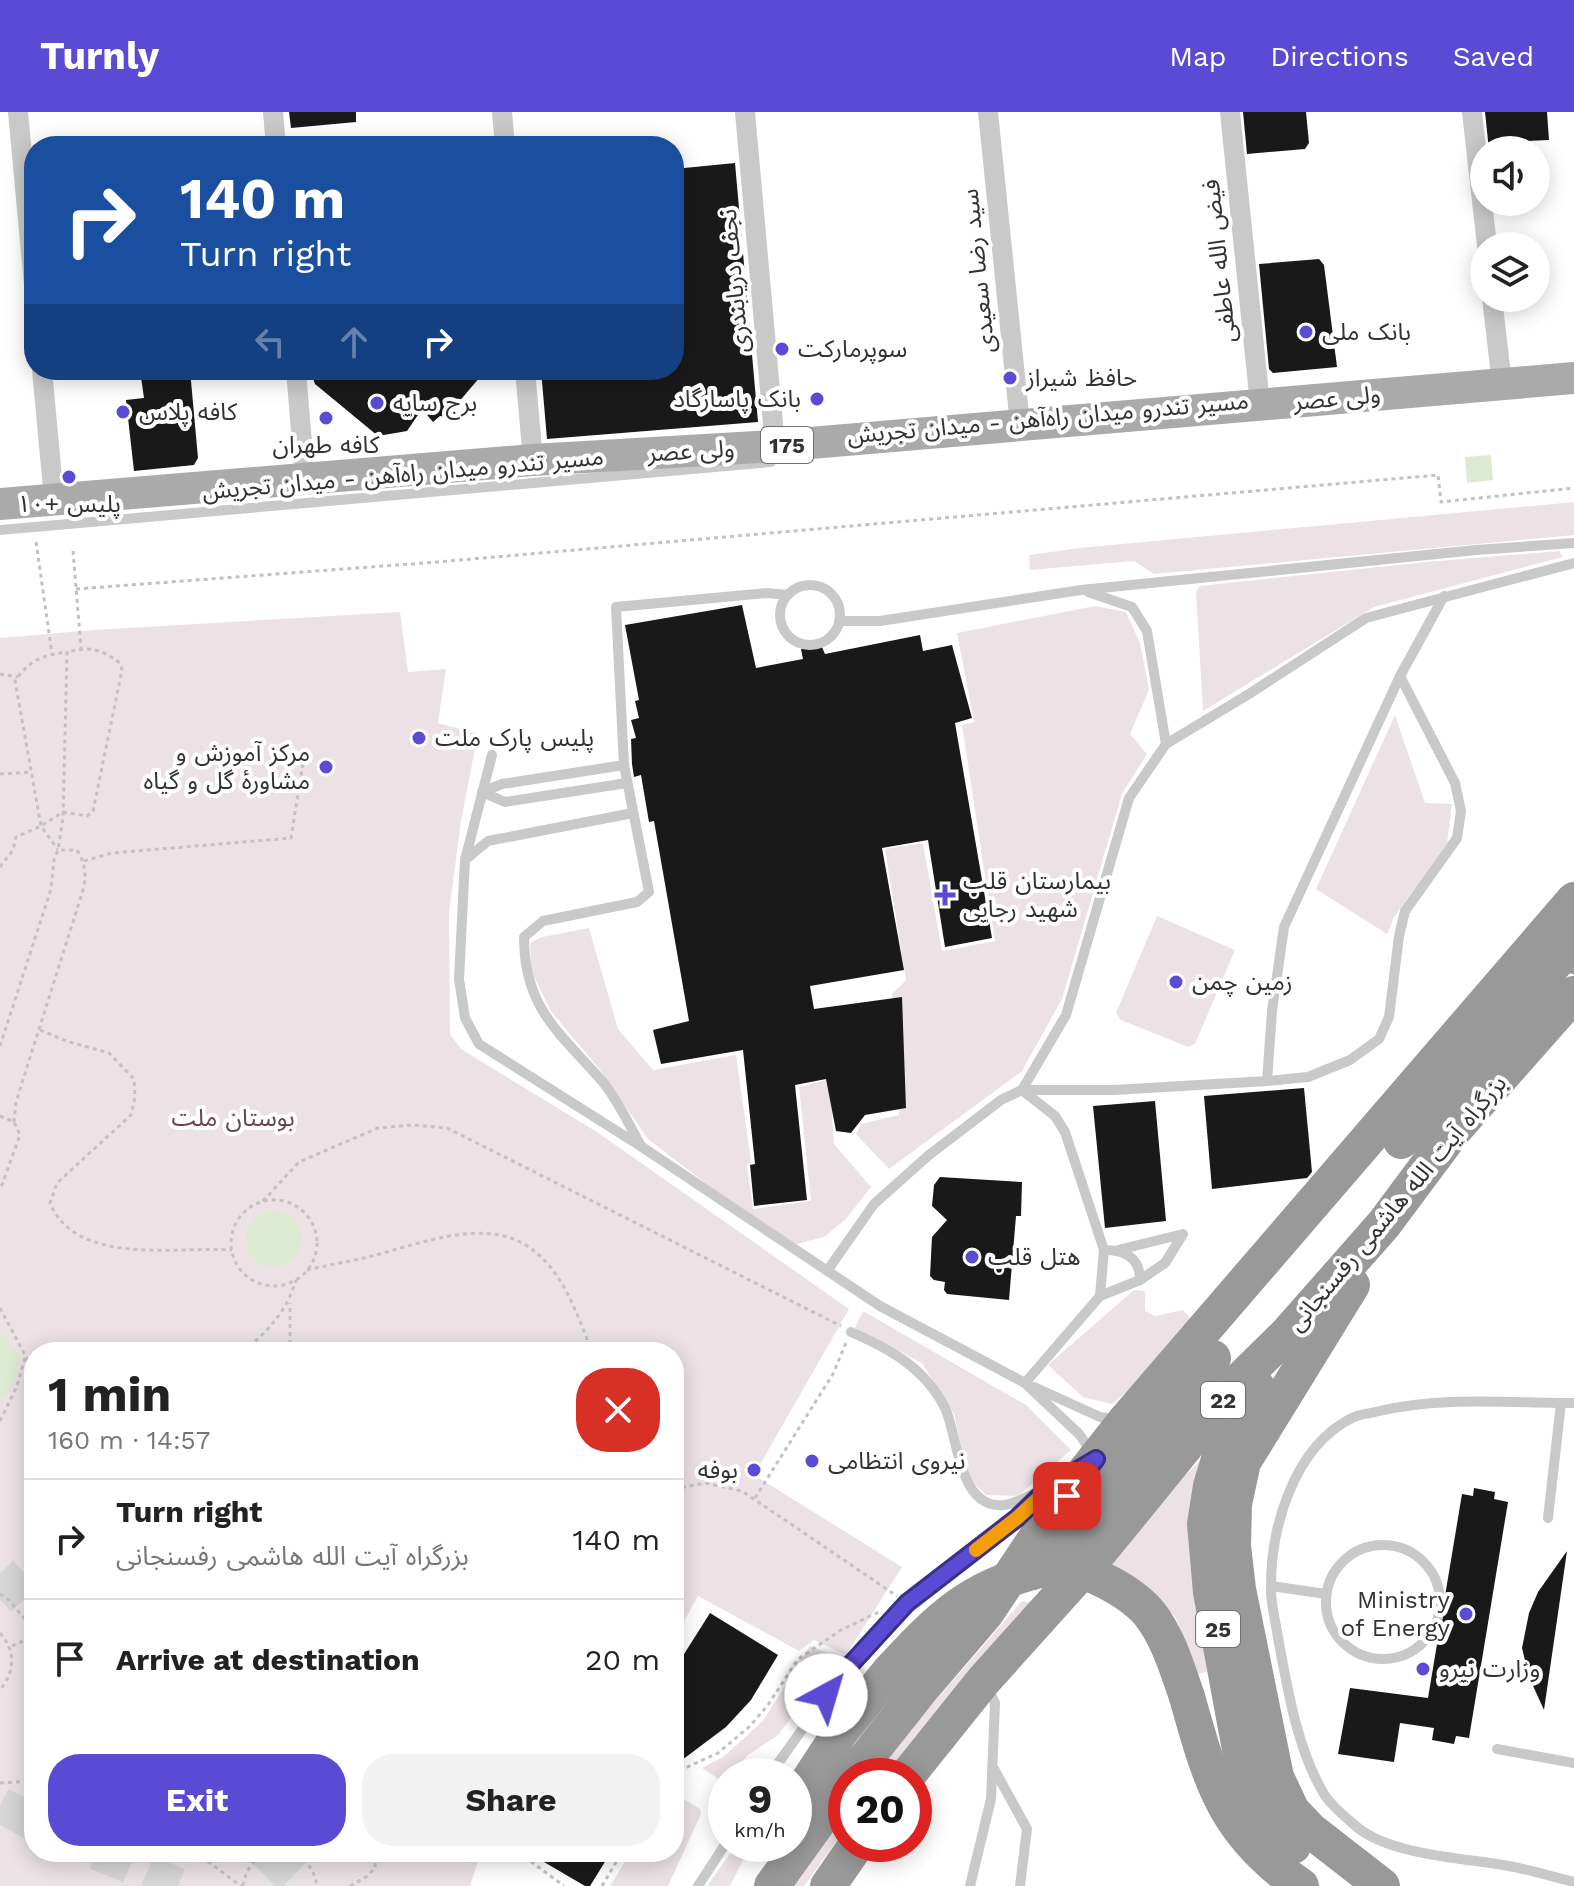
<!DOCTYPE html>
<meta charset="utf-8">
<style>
:root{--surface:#fff;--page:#f2f2f2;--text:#222;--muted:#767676;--line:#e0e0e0;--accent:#5b4ad3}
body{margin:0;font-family:"Work Sans","Noto Sans Arabic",sans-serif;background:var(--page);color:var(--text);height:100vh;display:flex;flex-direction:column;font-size:30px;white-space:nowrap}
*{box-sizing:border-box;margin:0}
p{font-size:26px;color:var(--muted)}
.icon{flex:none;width:44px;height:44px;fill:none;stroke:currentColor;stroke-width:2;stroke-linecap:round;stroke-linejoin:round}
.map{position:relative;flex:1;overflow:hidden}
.drawer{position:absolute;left:24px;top:1230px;width:660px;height:520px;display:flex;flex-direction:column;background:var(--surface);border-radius:32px;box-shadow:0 4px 20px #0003}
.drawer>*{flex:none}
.top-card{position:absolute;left:24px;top:24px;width:660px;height:244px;border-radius:32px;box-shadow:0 4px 20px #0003;background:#1a4fa0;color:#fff;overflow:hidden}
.controls{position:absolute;left:1470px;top:24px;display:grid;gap:16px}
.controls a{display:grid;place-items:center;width:80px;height:80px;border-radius:50%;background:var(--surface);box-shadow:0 4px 20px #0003;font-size:40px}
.speed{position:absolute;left:708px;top:1646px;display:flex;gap:16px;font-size:40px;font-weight:700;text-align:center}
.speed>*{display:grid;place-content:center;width:104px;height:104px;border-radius:50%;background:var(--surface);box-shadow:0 4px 20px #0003;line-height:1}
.speed small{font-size:20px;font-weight:400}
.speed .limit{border:12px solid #d22;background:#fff;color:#111}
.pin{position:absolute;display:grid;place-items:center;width:68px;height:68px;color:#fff;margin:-34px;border-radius:16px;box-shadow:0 4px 12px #0006}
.me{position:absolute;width:88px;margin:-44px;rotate:39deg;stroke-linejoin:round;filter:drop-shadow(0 0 6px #0008)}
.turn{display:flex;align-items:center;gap:28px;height:168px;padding:0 24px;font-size:36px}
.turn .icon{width:104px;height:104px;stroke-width:2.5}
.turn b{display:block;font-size:56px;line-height:68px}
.lanes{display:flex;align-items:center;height:76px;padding:0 24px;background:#0003;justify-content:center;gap:40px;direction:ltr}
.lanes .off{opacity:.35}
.round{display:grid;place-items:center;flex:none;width:84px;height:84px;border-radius:32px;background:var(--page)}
.headline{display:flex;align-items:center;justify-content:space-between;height:136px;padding:0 24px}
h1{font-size:48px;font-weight:700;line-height:60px}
.primary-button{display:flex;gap:16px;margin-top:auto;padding:16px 24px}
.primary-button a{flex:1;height:92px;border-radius:32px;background:var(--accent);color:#fff;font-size:32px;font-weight:700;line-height:92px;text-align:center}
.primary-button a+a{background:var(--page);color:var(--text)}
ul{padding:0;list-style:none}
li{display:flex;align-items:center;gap:24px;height:120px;padding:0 24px;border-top:2px solid var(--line)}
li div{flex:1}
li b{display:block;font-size:30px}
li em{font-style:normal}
header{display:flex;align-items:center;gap:48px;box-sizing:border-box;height:112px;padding:0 40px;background:var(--accent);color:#fff}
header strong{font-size:38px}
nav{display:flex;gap:44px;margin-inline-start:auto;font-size:28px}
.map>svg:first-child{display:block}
.green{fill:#ece2e5}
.water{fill:#dbead0}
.building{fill:#191919}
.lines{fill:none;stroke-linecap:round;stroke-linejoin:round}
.highway-tunnel{stroke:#d6d6d6;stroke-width:36;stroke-dasharray:36 18;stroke-linecap:butt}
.path{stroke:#c2c2c2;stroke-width:3;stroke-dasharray:4 4;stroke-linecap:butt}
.lane{stroke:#c9c9c9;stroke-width:10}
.street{stroke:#c9c9c9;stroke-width:20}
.primary{stroke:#aaa;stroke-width:32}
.highway{stroke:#999;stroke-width:36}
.highway-bridge{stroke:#999;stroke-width:36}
.route-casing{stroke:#3b3089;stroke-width:20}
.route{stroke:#5b4ad3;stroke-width:14}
.slow{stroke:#f59e0b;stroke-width:14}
.poi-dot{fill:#5b4ad3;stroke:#fff;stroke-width:3}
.labels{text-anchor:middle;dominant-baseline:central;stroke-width:8;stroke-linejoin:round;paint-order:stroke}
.shield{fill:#fff;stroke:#707070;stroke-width:2}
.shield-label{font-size:22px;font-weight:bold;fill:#323232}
.street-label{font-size:24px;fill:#323232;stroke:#fff}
.poi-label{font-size:24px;fill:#323232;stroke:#fff;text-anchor:start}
.park-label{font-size:24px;fill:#69434d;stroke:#fff}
</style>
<header>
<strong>Turnly</strong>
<nav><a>Map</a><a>Directions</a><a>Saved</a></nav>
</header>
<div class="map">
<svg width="1574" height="1774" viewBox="0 0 1574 1774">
<rect width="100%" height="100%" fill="#fff"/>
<!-- green -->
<g class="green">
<path d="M1574,390V423L1154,462L1134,449L1030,458L1029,443L1079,436Z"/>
<path d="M1559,439L1563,445L1374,495L1203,599L1196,480L1200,474L1426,450Z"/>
<path d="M1095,494L1126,500L1140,531L1149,578L1130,622L1147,642L1122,682L1062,887L1022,959L889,1057L856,1022L861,1012L899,1003L892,882L906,868L885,737L923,731L942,839L995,829L962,613L974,610L957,521Z"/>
<path d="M400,500L408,560L446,557L438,611L478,622L461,709L449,801L450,922L461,937L597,1020L849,1197L754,1363L902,1455L846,1543L814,1528L799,1539L698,1484L674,1527V1240H34V1740H481L470,1774H0V526L93,518Z"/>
<path d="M1395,603L1425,691L1452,692L1447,731L1394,805L1387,822L1316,777Z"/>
<path d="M1157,804L1235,838L1195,932L1188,935L1121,908L1116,901Z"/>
<path d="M589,816L618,917L653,958L736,943L751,1049L747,1053L753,1097L811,1089L799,975L830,967L834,1032L871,1075L846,1107L824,1125L793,1133L756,1110L648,1027L600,958L550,898L531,858L530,831L542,825Z"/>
<path d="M1134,1178L1145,1179V1199L1155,1204L1183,1198L1194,1211L1165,1246L1112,1292L1083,1285L1048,1253Z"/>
<path d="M863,1199L1026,1293L1071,1338L1018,1384L986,1383L968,1365L954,1302L922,1251L855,1216Z"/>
<path d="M1200,1348L1191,1391L1213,1558L1198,1562L1175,1504L1127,1461L1106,1448Z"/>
<path d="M1022,1489L1033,1491L887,1664H870Z"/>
<path d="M810,1534L837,1545L778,1623L748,1643L723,1670L702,1656L723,1645L763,1609Z"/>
<path d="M674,1681L700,1697L701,1702L668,1774H610L631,1740H674Z"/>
<path d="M846,1695V1716L804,1774H788Z"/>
<path d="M737,1732H751L730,1774H707Z"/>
</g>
<!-- water -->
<g class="water">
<path d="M1491,343L1493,368L1467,371L1465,345Z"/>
<circle cx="274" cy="1127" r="28"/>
<path d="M0,1220L19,1242C18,1260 16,1277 0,1287Z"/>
</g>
<!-- building -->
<g class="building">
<path d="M289,0H356V10L291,16Z"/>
<path d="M1243,0H1306L1309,31L1305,37L1247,42Z"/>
<path d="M1485,0H1547L1549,28L1527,29V38H1489Z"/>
<path d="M735,51L758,310L547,327L541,258H674V57Z"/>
<path d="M1319,147L1324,153L1337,255L1273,261L1269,257L1259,152Z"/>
<path d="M140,258H190L198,346L194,353L134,359L126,288L144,286Z"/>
<path d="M310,258L382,260L486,258L446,305L440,304L433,310L422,297L407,319L378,324L315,272Z"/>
<path d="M742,493L756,556L803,547L801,537L821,533L825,542L920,523L923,539L952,533L972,606L955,611L992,826L945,835L928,728L882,736L904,858L810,874L814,897L902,885L906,996L865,1003L851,1021L836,1019L826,967L795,973L807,1088L754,1094L750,1053L755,1052L743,938L661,952L653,918L689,909L654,709L649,710L641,663L634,665L632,652L631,627L636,626L631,608L639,606L635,589L639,588L625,513Z"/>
<path d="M1304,976L1312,1060L1307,1066L1212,1077L1204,984Z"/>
<path d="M1155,989L1166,1109L1105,1116L1093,994Z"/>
<path d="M940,1065L1022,1070L1021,1104H1016L1009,1188L947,1182L944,1178L945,1170L934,1168L930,1164L932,1125L947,1108L932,1094L934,1073Z"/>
<path d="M1474,1376L1495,1380L1494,1387L1508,1390L1469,1626L1456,1624L1454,1632L1432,1628L1434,1616L1400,1611L1394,1650L1338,1642L1350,1576L1428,1586L1462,1382L1473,1384Z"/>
<path d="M1567,1439L1544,1598L1529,1565L1522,1536L1529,1501L1538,1480Z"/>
<path d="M710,1501L778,1543L751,1588L726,1615L674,1654V1558Z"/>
<path d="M527,1740H611L590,1774H585Z"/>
</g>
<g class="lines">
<!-- highway-tunnel -->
<g class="highway-tunnel">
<path d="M0,1461L34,1498"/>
<path d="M0,1693L34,1711"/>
<path d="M97,1740L178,1774"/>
<path d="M266,1740L302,1774"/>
</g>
<!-- path -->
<g class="path">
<path d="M36,430L52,542"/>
<path d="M73,439L81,536"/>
<path d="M76,477L437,450L1438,363L1441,390L1574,376"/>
<path d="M0,562L18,565"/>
<path d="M0,662L31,660"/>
<path d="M84,749L112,741L291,726L303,651"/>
<path d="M0,755L13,738L16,725L41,714L63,700L87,704L93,699L122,558L120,551C101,537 90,534 67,540"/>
<path d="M40,918L66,929L109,941L134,967L135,985L131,1003L57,1071L50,1091C76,1155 179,1134 232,1138"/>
<path d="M0,934L51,777L54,748L58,738L63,706L67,540C43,543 29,548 15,569L41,714L58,738"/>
<path d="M0,1004L14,1010L20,1023L0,1078"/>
<path d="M14,1010L16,990L84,775C86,760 85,751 77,738H58"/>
<circle cx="274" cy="1131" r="43"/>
<path d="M263,1089L299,1050L378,1016L412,1013L447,1016L841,1214"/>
<path d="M307,1158C327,1153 348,1150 368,1145C413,1134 480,1106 524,1132C562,1154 577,1202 592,1240"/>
<path d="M0,1196L34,1260"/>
<path d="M243,1240C268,1219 287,1199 296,1168"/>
<path d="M290,1240V1191"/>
<path d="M0,1309L17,1274L25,1246"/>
<path d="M674,1377L705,1371L742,1379L897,1484"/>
<path d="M755,1386L833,1262L846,1231"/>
<path d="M0,1482L9,1488L34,1518"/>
<path d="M0,1521C16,1539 15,1560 0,1578"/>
<path d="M12,1534L34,1524"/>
<path d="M674,1648L684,1655"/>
<path d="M674,1665L685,1656L718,1641L749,1615L768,1593L798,1547L841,1518L881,1499"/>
<path d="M0,1671L34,1669"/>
<path d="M195,1740L241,1774"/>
<path d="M289,1740C306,1746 314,1757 317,1774"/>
<path d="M518,1740L564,1774"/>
<path d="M243,1774C246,1756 255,1745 272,1740"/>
<path d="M350,1774L366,1765L375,1756L376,1740"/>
<path d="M602,1774L622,1740"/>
</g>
<!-- lane -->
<g class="lane">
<path d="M0,418L771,350"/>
<circle cx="810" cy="503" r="30"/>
<path d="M1088,480L1132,495L1147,519L1166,632"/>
<path d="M839,509H880L1081,478L1476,438L1574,431"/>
<path d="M492,643L465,748L459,867L465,906L479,932L642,1035L880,1194L1025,1271L1100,1184"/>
<path d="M482,680L505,690L627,671"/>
<path d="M482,680L502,672L624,653"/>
<path d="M465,748L488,729L633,701"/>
<path d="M1267,969L1308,965L1350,948L1379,927L1389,905L1399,824L1405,799L1457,726L1461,699L1455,671L1400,564"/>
<path d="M641,1034C629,1013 618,988 602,969C559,920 524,896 524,825L543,809L637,790L649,780L624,653L616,495L767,481L788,483"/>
<path d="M1104,1138L1065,1020L1055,1004L1022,978L1066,903L1129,686L1166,632L1249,582L1366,506L1574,451"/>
<path d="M1104,1138C1124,1138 1140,1145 1140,1168L1100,1184Z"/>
<path d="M1118,1138L1183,1122L1165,1151L1140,1168"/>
<path d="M827,1159L874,1092L929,1043L1001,988L1022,978H1114L1267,969L1272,899L1284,815L1400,564L1444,484"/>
<path d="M851,1220C890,1237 925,1256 945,1296C958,1323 958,1398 1004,1393C1016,1392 1032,1382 1044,1377"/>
<path d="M1025,1271L1079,1322L1093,1342"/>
<path d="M1034,1275L1100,1305L1116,1307"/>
<path d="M1574,1291C1509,1291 1439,1284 1375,1300C1368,1302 1359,1302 1352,1306C1293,1335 1270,1418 1271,1478C1271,1492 1275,1507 1277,1520C1287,1573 1296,1635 1324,1682C1331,1694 1348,1707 1358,1716C1394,1744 1466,1746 1509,1754C1531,1758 1553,1765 1574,1770"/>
<path d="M1548,1406L1561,1291"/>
<circle cx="1383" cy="1490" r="57"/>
<path d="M1271,1474L1326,1482"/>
<path d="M1497,1637L1574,1651"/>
<path d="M994,1657L1027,1717L1020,1774"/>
<path d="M769,1664L841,1563L907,1491L1017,1406L1049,1375L1063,1366"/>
<path d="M698,1774L726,1731"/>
<path d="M970,1774L991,1687L995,1591L988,1576"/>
</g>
<!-- street -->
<g class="street">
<path d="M18,0L34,173"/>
<path d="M273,0L276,34"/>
<path d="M502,0L505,34"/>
<path d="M745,0L775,334"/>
<path d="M988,0L1020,313"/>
<path d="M1230,0L1260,292"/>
<path d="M1472,0L1487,134"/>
<path d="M1492,186L1502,272"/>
<path d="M42,258L54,387"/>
<path d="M296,258L305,367"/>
<path d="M525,258L533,348"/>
</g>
<!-- primary -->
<path class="primary" d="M0,392L533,348L775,334L1574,266"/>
<!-- highway -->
<g class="highway">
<path d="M1401,1029L1574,829"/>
<path d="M1352,1173L1243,1350L1234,1392L1233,1434L1238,1477L1276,1665L1292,1699L1310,1718L1382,1774"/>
<path d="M1257,1275L1224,1331L1211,1374L1205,1412L1211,1480L1241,1643L1262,1695L1293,1734"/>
<path d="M1032,1460L1057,1438L1213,1246"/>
<path d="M1187,1585C1211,1670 1224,1721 1301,1774"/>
<path d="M852,1664L921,1577L986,1501L1052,1402L1126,1308L1574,788"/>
<path d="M907,1664L984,1568L1101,1438L1237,1271L1288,1221L1384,1112L1454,1018L1574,882"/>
<path d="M794,1691L841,1619L890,1559"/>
<path d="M772,1774L846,1671"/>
<path d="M828,1774L857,1732"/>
</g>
<!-- highway-bridge -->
<g class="highway-bridge">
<path d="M1523,848C1537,840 1548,829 1565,833L1574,844"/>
<path d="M890,1559C932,1514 961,1482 1022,1463C1052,1454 1070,1452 1099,1466C1116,1474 1136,1486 1149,1501C1168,1525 1177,1556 1187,1585"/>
</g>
</g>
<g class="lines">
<!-- route casing -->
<g class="route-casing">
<path id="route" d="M826,1583L841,1563L907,1491L1017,1406L1049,1375L1096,1347L1067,1384"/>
</g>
<!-- route -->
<use href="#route" class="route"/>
<!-- slow -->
<path class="slow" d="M976,1438L1017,1406L1039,1386"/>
</g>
<!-- markers -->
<g class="poi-dot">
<circle cx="1306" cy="220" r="8"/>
<circle cx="782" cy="237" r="8"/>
<circle cx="1010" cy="266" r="8"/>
<circle cx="817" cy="287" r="8"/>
<circle cx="377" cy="291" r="8"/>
<circle cx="123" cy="300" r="8"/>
<circle cx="326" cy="306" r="8"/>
<circle cx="69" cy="365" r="8"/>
<circle cx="419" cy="626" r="8"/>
<circle cx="326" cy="655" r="8"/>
<path d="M941 771h8v8h8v8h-8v8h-8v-8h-8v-8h8z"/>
<circle cx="1176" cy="870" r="8"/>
<circle cx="972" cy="1145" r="8"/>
<circle cx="812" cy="1349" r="8"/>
<circle cx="754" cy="1358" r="8"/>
<circle cx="1466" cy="1502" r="8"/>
<circle cx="1423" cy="1557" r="8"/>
</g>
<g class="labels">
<!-- shield labels -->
<g class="shield">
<rect x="761" y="315" width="52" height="36" rx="6"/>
<rect x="1201" y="1270" width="44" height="36" rx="6"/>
<rect x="1196" y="1499" width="44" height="36" rx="6"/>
</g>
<g class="shield-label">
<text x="787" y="333">175</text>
<text x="1223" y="1288">22</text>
<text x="1218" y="1517">25</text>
</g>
<!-- street labels -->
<g class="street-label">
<text transform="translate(1219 149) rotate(-96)">فیض الله عاطفی</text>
<text transform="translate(978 159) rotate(-96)">سید رضا سعیدی</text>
<text transform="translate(734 169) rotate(-95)">نجف دریابندری</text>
<text transform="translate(1337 286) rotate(-5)">ولی عصر</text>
<text transform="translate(1048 306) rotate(-5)">مسیر تندرو میدان راه‌آهن - میدان تجریش</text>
<text transform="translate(691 339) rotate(-3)">ولی عصر</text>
<text transform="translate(403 362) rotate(-5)">مسیر تندرو میدان راه‌آهن - میدان تجریش</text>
<text transform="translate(1397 1091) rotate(-50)">بزرگراه آیت الله هاشمی رفسنجانی</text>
</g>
<!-- poi labels -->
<g class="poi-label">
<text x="1322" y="220">بانک ملی</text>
<text x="798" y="237">سوپرمارکت</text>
<text x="1026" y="266">حافظ شیراز</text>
<text x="801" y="287" text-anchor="end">بانک پاسارگاد</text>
<text x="393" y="291">برج سایه</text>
<text x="139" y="300">کافه پلاس</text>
<text x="326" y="333" text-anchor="middle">کافه طهران</text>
<text x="69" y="392" text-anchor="middle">پلیس +۱۰</text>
<text x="435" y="626">پلیس پارک ملت</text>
<text x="310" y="641" text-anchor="end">مرکز آموزش و<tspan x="310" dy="28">مشاورهٔ گل و گیاه</tspan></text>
<text x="963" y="769">بیمارستان قلب<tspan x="963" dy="28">شهید رجایی</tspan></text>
<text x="1192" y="870">زمین چمن</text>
<text x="988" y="1145">هتل قلب</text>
<text x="828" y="1349">نیروی انتظامی</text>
<text x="738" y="1358" text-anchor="end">بوفه</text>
<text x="1450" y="1488" text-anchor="end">Ministry<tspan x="1450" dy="28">of Energy</tspan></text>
<text x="1439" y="1557">وزارت نیرو</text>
</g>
<!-- park labels -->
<g class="park-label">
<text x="233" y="1006">بوستان ملت</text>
</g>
</g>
</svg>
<div class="controls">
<a><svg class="icon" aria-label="sound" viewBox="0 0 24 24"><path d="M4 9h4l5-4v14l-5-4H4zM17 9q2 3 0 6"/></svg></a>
<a><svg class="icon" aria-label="layers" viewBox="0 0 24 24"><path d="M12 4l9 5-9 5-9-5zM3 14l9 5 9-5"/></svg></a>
</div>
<div class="speed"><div>9<small>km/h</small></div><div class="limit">20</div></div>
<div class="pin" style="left:1067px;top:1384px;background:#d93025"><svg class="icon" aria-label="arrive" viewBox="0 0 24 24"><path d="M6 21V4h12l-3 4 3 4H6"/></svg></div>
<svg class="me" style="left:826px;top:1583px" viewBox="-20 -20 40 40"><circle r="19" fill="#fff"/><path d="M0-13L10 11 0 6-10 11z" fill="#5b4ad3"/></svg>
<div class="top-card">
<div class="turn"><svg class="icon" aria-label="right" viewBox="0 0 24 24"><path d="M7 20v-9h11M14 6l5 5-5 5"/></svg><div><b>140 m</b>Turn right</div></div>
<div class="lanes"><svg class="icon off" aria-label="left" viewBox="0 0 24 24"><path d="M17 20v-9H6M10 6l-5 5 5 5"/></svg><svg class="icon off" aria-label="ahead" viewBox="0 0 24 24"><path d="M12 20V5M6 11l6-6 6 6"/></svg><svg class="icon" aria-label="right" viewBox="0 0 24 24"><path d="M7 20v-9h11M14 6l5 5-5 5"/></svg></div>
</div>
<section class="drawer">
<div class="headline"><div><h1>1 min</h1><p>160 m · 14:57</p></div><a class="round" style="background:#d93025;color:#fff"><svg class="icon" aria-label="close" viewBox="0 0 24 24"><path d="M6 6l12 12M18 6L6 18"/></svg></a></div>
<ul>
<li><svg class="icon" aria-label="right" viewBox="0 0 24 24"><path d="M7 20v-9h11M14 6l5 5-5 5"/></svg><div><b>Turn right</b><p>بزرگراه آیت الله هاشمی رفسنجانی</p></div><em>140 m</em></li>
<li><svg class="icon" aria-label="arrive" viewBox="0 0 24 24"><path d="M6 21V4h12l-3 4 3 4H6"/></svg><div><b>Arrive at destination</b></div><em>20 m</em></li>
</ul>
<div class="primary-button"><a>Exit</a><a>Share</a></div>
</section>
</div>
